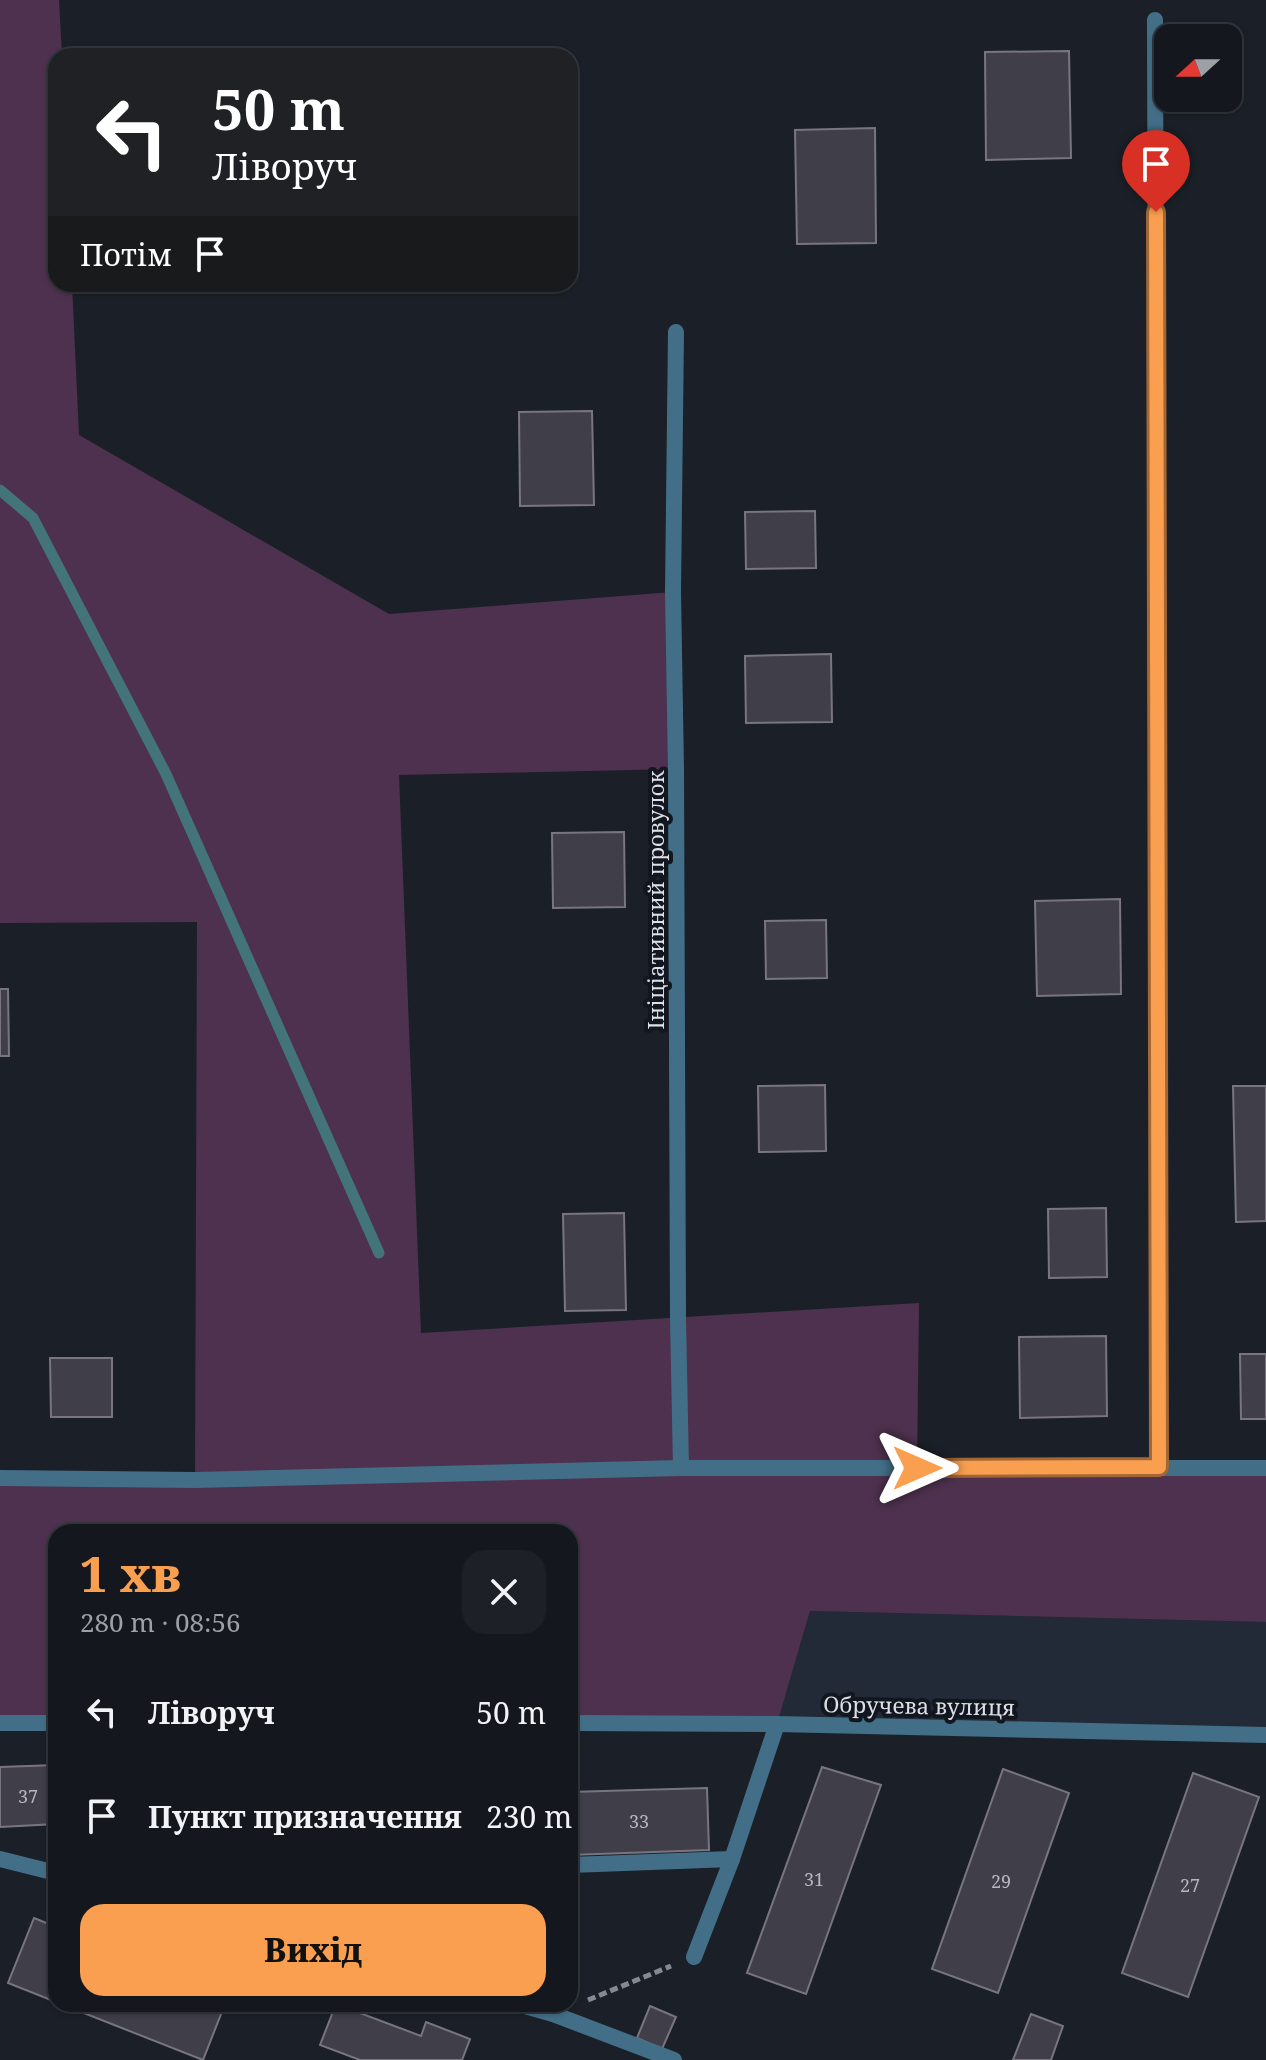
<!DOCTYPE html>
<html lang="uk">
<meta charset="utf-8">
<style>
:root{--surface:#14181e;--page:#1d2127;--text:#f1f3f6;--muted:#9da0a4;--line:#33373c;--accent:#fa9f50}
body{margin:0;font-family:"Noto Serif",serif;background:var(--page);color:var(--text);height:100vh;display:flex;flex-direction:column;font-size:30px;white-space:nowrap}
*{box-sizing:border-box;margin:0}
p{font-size:26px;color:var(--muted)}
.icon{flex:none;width:44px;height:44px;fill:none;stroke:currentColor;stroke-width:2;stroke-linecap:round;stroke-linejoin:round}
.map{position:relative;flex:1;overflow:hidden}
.drawer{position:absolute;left:48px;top:1524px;width:530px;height:488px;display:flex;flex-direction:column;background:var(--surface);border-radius:24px;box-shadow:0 2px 6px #0004,0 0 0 2px var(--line)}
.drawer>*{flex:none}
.top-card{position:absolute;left:48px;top:48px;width:530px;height:244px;border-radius:24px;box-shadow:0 2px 6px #0004,0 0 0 2px var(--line);background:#202124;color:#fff;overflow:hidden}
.needle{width:52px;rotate:249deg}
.tools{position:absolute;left:1154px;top:24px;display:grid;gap:16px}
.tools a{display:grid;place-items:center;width:88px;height:88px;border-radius:16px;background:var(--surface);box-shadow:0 2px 6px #0004,0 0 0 2px var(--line);font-size:40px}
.pin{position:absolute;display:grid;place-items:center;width:68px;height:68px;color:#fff;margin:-82px -34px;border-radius:50% 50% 50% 0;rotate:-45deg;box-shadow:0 0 8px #0007}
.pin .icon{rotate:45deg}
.me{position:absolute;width:88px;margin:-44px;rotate:90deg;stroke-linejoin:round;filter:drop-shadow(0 0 6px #0008)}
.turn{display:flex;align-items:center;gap:28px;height:168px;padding:0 32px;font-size:36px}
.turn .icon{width:104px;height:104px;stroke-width:2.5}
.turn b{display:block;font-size:56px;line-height:68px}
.then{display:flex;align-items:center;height:76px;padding:0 32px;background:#0003;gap:16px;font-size:30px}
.round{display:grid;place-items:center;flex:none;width:84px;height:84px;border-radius:24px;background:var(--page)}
.summary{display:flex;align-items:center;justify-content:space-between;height:136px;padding:0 32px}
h1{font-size:48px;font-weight:800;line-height:60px;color:var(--accent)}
.button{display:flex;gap:16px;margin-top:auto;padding:16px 32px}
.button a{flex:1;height:92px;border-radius:24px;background:var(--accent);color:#111;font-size:32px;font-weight:800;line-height:92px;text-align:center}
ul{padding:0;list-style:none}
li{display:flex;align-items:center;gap:24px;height:104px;padding:0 32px}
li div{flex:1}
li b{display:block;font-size:30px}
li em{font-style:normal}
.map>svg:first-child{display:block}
.built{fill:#222937}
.green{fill:#4e314e}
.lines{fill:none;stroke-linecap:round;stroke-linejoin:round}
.stream{stroke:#42747a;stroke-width:11}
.building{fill:#403e49;stroke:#787581;stroke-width:2}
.path{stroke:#858990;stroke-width:5;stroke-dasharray:8 4;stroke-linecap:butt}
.service{stroke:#426f87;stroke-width:16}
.minor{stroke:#426f87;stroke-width:16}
.route-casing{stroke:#a26734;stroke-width:20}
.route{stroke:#fa9f50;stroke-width:14}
.labels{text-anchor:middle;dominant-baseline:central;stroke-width:8;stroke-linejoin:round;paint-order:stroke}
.number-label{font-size:18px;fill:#b5b7bf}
.street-label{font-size:22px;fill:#dcdfe6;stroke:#12161f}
</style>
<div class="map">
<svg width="1266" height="2060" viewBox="0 0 1266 2060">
<rect width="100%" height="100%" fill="#1b2028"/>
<!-- built -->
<path class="built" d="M810,1611L1266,1622V1735L777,1724Z"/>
<!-- green -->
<path class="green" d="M0,0H59L62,56H56V284H72L79,435L389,614L673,592L676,769L399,775L421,1333L919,1303L917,1468H1266V1622L810,1611L777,1724L570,1723V1532H56V1723H0V1478L195,1479L197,922L0,923Z"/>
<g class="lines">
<!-- stream -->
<path class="stream" d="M0,490L33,518L166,774L379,1253"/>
</g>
<!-- building -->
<g class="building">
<path d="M1069,51L1071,158L986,160L985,52Z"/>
<path d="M875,128L876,243L797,244L795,130Z"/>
<path d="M592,411L594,505L520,506L519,412Z"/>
<path d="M815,511L816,568L746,569L745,512Z"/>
<path d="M831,654L832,722L746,723L745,656Z"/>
<path d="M624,832L625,907L553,908L552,833Z"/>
<path d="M1120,899L1121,994L1037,996L1035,901Z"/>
<path d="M826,920L827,978L766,979L765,921Z"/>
<path d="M0,989H8L9,1056H0Z"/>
<path d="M825,1085L826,1151L759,1152L758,1086Z"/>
<path d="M1233,1086H1266V1221L1236,1222Z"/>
<path d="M1106,1208L1107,1277L1049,1278L1048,1209Z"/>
<path d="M624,1213L626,1310L565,1311L563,1214Z"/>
<path d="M1106,1336L1107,1416L1020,1418L1019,1337Z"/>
<path d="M1240,1354H1266V1419H1241Z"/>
<path d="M50,1358H112V1417H51Z"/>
<path d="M56,1765V1824L0,1827V1767Z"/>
<path d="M822,1767L881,1785L806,1994L747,1973Z"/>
<path d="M1003,1769L1069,1793L998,1993L932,1969Z"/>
<path d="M1193,1773L1259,1797L1188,1997L1122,1973Z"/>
<path d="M707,1788L709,1850L570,1855V1792Z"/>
<path d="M34,1918L56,1927V2002L8,1983Z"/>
<path d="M61,2004H225L203,2060Z"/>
<path d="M336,2004L421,2036L426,2022L470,2039L462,2060H360L320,2045Z"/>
<path d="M650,2006L676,2017L662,2049L637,2038Z"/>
<path d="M1031,2014L1063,2026L1051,2060H1013Z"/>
</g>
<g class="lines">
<!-- path -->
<path class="path" d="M588,2000L671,1966"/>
<!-- service -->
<g class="service">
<path d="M570,1865L732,1859"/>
<path d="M694,1957L732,1859L777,1724"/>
</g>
<!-- minor -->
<g class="minor">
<path d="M1155,20L1159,1467"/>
<path d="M676,332L673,592L676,769L678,1318L681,1468"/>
<path d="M0,1478L195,1480L681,1468H1266"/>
<path d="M0,1723H56"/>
<path d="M570,1723L777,1724L1266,1735"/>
<path d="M0,1859L56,1873"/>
<path d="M518,2004L553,2014L674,2060"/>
</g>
</g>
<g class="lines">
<!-- route casing -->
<g class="route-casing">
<path id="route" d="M917,1468L1159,1467L1156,212"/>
</g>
<!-- route -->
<use href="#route" class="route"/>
</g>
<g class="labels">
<!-- number labels -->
<g class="number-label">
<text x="28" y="1796">37</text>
<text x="639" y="1821">33</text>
<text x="814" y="1879">31</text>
<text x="1001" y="1881">29</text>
<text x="1190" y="1885">27</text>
</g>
<!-- street labels -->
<g class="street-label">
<text transform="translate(655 900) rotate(-90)">Ініціативний провулок</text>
<text transform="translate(919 1705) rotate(1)">Обручева вулиця</text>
</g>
</g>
</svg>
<div class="tools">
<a><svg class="needle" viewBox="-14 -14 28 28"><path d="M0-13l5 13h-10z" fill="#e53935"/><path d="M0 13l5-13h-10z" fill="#9da0a4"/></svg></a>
</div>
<div class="pin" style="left:1156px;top:212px;background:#d93025"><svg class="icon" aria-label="arrive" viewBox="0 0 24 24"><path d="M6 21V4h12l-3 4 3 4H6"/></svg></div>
<svg class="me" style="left:917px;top:1468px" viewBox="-20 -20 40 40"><path d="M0-17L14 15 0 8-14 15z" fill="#fa9f50" stroke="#fff" stroke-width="4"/></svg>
<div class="top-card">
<div class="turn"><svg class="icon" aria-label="left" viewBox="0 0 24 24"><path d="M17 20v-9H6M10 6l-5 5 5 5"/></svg><div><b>50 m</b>Ліворуч</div></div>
<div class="then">Потім<svg class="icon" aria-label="arrive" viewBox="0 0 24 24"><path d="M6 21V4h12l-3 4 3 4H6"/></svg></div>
</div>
<section class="drawer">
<div class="summary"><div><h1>1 хв</h1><p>280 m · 08:56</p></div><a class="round"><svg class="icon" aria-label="close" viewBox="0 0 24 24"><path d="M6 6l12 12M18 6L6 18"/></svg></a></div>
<ul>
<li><svg class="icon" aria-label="left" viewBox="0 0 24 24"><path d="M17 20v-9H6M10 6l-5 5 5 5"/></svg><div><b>Ліворуч</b></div><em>50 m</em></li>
<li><svg class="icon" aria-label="arrive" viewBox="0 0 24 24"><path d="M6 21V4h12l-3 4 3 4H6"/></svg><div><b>Пункт призначення</b></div><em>230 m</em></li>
</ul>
<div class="button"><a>Вихід</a></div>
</section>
</div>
